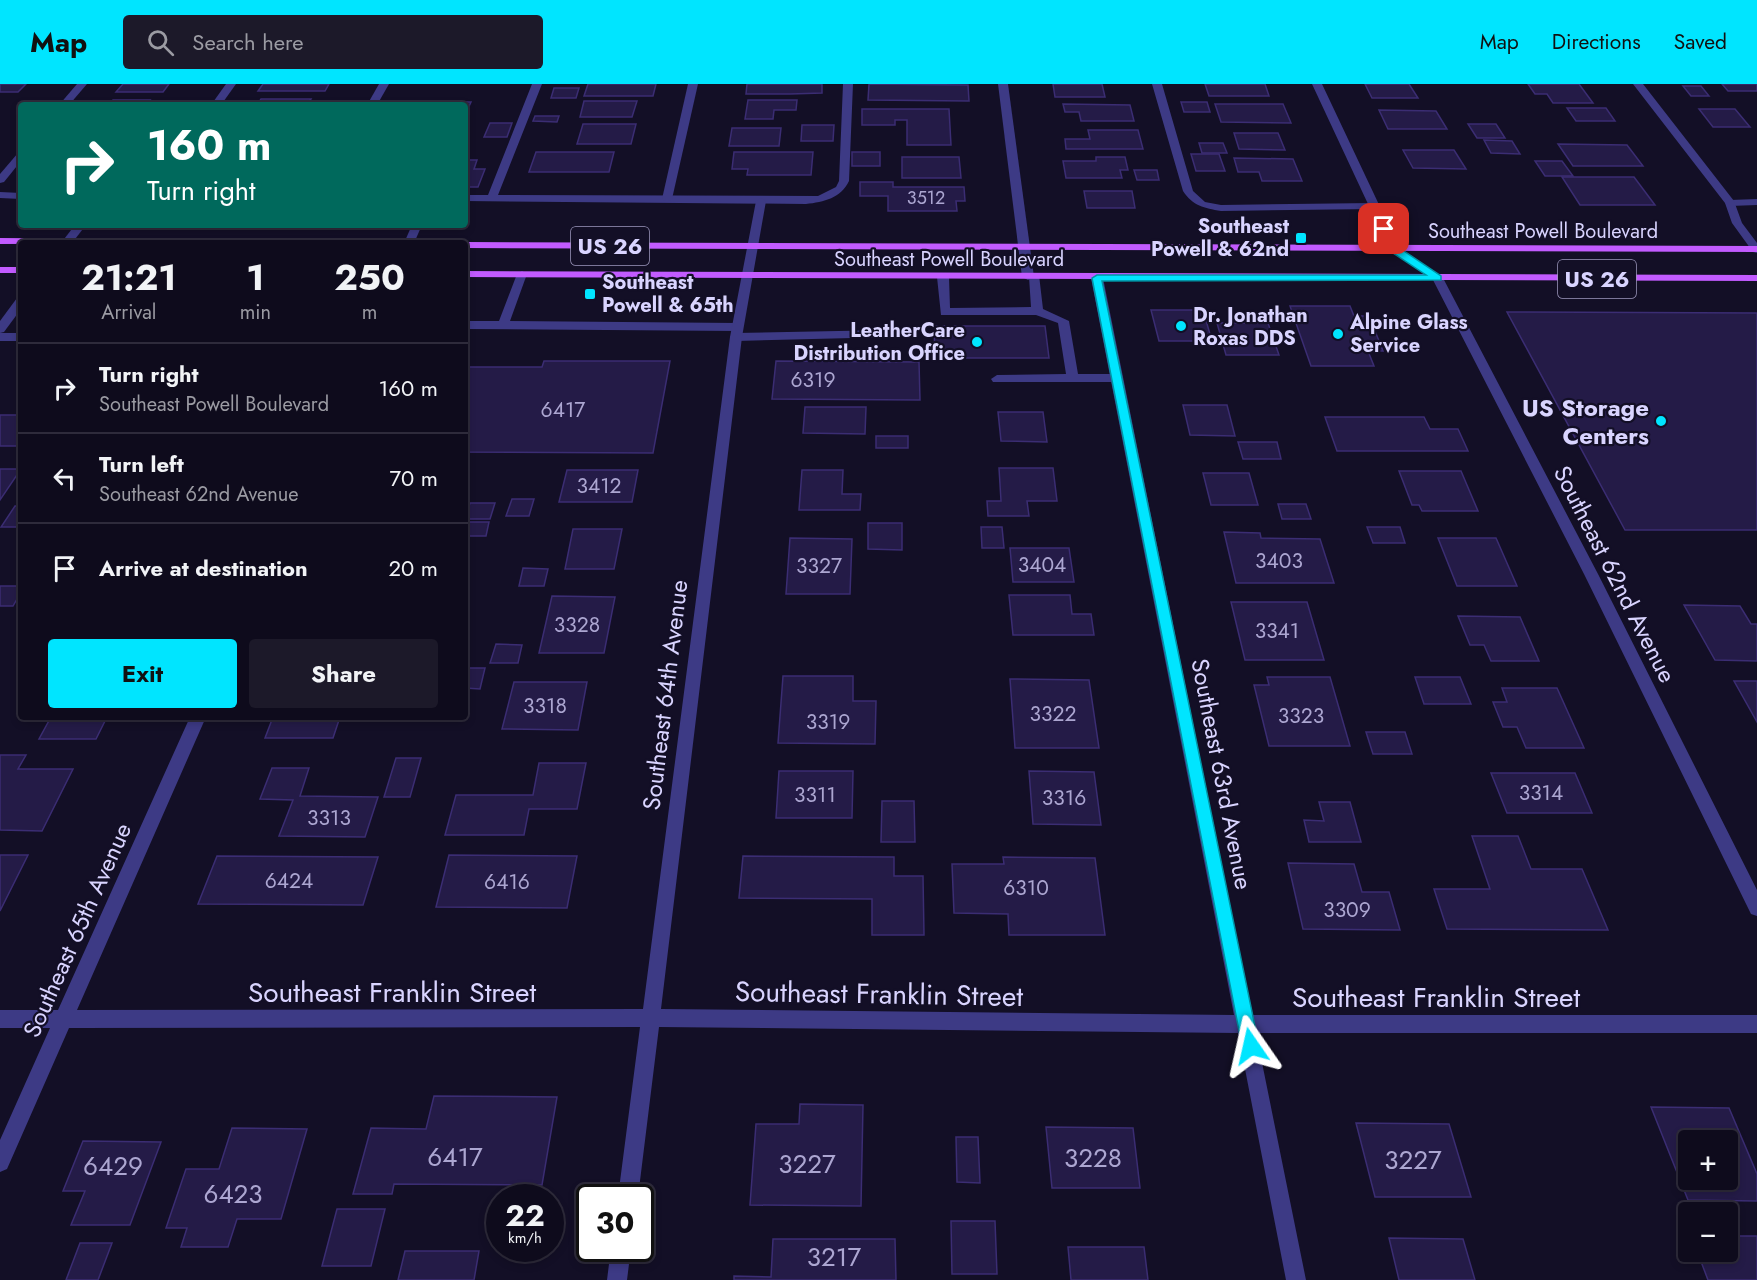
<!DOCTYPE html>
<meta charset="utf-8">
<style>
:root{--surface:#0e0b1c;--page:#1c1929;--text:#f1f3f6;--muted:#9b9ba3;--line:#2e2b3b;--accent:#00e5ff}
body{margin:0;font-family:Jost,sans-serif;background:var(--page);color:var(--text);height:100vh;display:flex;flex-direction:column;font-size:22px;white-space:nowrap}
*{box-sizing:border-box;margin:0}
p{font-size:20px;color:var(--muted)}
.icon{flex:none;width:33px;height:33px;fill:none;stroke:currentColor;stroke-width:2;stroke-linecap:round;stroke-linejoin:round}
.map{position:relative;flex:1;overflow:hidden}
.side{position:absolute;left:18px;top:156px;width:450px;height:480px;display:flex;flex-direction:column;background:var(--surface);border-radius:6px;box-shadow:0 3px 9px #0003,0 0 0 2px var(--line)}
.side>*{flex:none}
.banner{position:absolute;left:18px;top:18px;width:450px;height:126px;border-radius:6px;box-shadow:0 3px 9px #0003,0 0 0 2px var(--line);background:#00695c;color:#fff;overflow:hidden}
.fabs{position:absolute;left:1678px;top:1046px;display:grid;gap:12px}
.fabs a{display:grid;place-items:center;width:60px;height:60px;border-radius:6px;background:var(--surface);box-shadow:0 3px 9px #0003,0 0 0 2px var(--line);font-size:30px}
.speed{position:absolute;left:486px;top:1100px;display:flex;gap:12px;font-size:30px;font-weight:700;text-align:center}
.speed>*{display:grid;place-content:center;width:78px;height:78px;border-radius:50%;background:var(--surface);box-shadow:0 3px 9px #0003,0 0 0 2px var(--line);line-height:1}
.speed small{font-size:15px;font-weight:400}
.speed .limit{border:3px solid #111;border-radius:9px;background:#fff;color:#111}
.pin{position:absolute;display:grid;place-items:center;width:51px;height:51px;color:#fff;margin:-26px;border-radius:12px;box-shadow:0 3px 9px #0006}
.me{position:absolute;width:66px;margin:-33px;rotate:349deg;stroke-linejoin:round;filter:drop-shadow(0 0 4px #0008)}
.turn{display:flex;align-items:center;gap:21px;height:126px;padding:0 30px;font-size:27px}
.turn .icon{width:78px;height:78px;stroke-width:2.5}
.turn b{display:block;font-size:42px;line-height:51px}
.eta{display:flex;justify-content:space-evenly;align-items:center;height:102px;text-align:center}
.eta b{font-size:36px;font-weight:700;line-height:42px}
.button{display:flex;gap:12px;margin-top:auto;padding:12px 30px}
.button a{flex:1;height:69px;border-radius:6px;background:var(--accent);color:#111;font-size:24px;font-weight:700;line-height:69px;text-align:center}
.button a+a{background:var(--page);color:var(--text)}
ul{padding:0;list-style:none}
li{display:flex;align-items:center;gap:18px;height:90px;padding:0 30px;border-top:2px solid var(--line)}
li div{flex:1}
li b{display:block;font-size:22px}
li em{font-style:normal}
header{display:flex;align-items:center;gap:36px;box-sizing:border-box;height:84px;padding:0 30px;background:var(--accent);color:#111}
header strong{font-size:28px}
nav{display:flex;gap:33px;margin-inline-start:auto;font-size:21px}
.search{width:420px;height:54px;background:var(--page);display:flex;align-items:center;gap:15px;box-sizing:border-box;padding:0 21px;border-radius:6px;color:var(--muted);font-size:22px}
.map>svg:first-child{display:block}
.building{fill:#241b47;stroke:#3b2d73;stroke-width:1.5;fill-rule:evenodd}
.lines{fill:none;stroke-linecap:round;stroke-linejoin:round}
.lane{fill:#3d3a85;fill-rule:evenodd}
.street{fill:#3d3a85;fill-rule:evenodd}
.primary{fill:#c25bff;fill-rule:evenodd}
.route{fill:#00e5ff;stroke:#0095a6;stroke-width:1.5}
.poi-dot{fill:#00e5ff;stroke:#130f26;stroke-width:2}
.labels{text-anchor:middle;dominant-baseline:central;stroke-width:4.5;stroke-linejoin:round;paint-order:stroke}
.far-number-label{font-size:18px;fill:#aca6d1}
.far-poi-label{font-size:20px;font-weight:bold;fill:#d9d4ff;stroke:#130f26;text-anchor:start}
.far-street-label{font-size:20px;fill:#d9d4ff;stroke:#130f26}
.number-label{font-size:21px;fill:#aca6d1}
.shield{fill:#130f26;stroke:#9e99be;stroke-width:1.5}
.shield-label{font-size:22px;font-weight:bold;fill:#d9d4ff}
.poi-label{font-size:24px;font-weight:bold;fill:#d9d4ff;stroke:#130f26;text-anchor:end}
.street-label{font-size:24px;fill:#d9d4ff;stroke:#130f26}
.near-number-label{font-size:26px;fill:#aca6d1}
.near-street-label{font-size:28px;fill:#d9d4ff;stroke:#130f26}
</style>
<header>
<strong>Map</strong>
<div class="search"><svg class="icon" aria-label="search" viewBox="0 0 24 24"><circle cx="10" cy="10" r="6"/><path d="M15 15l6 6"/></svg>Search here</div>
<nav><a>Map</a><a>Directions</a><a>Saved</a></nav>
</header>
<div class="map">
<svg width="1757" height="1196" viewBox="0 0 1757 1196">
<rect width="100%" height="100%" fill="#130f26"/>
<!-- building -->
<g class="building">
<path d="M0,0H26L18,8H0Z"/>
<path d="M123,0H169L163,8H116Z"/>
<path d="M263,0H329L325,7H258Z"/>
<path d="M588,0H656L653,12H584Z"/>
<path d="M747,0H822V9L790,10H746Z"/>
<path d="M869,0L968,1L969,17L868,16Z"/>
<path d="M1053,0H1102L1105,13H1055Z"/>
<path d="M1205,0H1265L1269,12H1209Z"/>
<path d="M1365,0H1409L1418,14H1372Z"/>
<path d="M1528,0H1579L1593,19H1553L1547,10H1535Z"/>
<path d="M1722,0H1757V7H1728Z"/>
<path d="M1683,2H1701L1709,12H1691Z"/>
<path d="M554,4H579L576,14H551Z"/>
<path d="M261,15H311L307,21H257Z"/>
<path d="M113,16H150L146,21H108Z"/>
<path d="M748,16H797L796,26H774L773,35H745Z"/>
<path d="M584,17H637L632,33H580Z"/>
<path d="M450,18H471L465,31V21H423L449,20Z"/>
<path d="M1181,18H1207L1210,28H1184Z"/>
<path d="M1063,20L1130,21L1134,37H1081L1079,28H1065Z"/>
<path d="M1215,20H1283L1291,39L1221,38Z"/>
<path d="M1567,24H1606L1615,37H1576Z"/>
<path d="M862,25H949L951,61H907V36H895V41H862Z"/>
<path d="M1699,25H1735L1750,43H1713Z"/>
<path d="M1379,26L1436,27L1447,45H1388Z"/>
<path d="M535,32H559L557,38L533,37Z"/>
<path d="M490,39H512L507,53H484Z"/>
<path d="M583,40H636L631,60H577Z"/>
<path d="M1468,40H1496L1505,54H1477Z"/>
<path d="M802,41H834L833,57H801Z"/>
<path d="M732,44H781L779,62H729Z"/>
<path d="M1088,46H1138L1143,65H1066L1065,55H1090Z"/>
<path d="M1234,49H1278L1285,66L1239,65Z"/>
<path d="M1484,56L1512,57L1520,70L1491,69Z"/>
<path d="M1199,59H1223L1227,69H1202Z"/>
<path d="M1558,60L1627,61L1643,82H1573Z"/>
<path d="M1403,66H1454L1466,85L1413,84Z"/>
<path d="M536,68H614L609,88H529Z"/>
<path d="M734,68H813L811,91H747L748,85H732Z"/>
<rect x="852" y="68" width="28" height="14"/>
<path d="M1191,70H1219L1225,87H1196Z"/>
<path d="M902,73H959L961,94H902Z"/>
<path d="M1096,73H1125L1128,86H1120L1122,94H1066L1063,77H1096Z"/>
<path d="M1234,74L1293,75L1302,97H1262L1259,88H1238Z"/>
<path d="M465,76H477L474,85H485L478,103H465Z"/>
<path d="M1535,77H1562L1573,92H1545Z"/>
<path d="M1134,86H1157L1159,96H1137Z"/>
<path d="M1562,93H1634L1655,121H1580Z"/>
<path d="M860,98H893V103H964L965,117H956L957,127H888V112H860Z"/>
<path d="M1084,107H1132L1135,124H1087Z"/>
<path d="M1290,222H1350L1354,232H1369L1383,267H1368L1374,282H1311Z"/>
<path d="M1151,226H1203L1212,257H1159Z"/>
<path d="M1507,228L1757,229V446H1625Z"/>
<path d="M1217,239H1268L1279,271H1226Z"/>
<path d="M934,242H1045L1049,274H935Z"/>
<path d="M544,277H670L653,369L465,368V283H542Z"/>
<path d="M776,277L919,278L920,316L772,315Z"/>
<path d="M1183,321H1227L1235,352L1190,351Z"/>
<path d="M805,323H866L865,350L803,349Z"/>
<path d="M998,328H1043L1047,358L1001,357Z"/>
<rect x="0" y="331" width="21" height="31"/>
<path d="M1325,333H1424L1430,345H1458L1468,367H1337Z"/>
<rect x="876" y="352" width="32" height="12"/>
<path d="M1238,358H1277L1281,375H1243Z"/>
<path d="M999,384H1053L1057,417H1027L1029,432H988L987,417H1001Z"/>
<path d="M0,385H21L0,416Z"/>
<path d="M567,386H638L632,418H559Z"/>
<path d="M802,386H843L842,410H861L860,426H799Z"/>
<path d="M1399,387H1461L1478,427H1422L1419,421H1412Z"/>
<path d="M1203,389H1249L1258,421H1211Z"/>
<path d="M512,415H534L529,432H506Z"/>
<path d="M470,419H495L490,435H465Z"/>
<path d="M1278,420H1306L1311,435H1282Z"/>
<path d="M15,422H21V443H1Z"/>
<path d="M465,438H489L486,452H465Z"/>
<path d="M868,439H902V466L868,465Z"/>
<path d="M981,443H1002L1004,464H982Z"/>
<path d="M1367,443H1400L1405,459H1373Z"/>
<path d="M573,445H622L614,485H565Z"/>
<path d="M1224,448L1260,449L1261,454L1320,455L1334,499H1236Z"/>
<path d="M790,454L852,455L850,510H786Z"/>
<path d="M1438,454H1496L1517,502H1457Z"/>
<path d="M1010,464H1069L1074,498H1013Z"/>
<path d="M523,484L548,485L544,502H519Z"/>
<path d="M0,502H21V508L13,522H0Z"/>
<path d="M1009,511H1070L1072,530H1091L1094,551H1013Z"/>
<path d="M552,512L615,513L604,569H539Z"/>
<path d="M1231,518H1307L1324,576H1245Z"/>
<path d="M1684,521L1740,522L1751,540H1757V577L1715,576Z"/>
<path d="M1458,532L1520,533L1539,577H1491L1484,561H1470Z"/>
<path d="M496,560L522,561L518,579H490Z"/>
<path d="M465,584H485L480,605L465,604Z"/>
<path d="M783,592H853V617H876L875,660L778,659Z"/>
<path d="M1267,593H1330L1350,662H1269L1254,601H1269Z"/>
<path d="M1415,593H1460L1471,620H1424Z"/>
<path d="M1010,595L1089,596L1099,664H1015Z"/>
<path d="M1734,597H1757V638Z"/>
<path d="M514,598H587L578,646L502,645Z"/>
<path d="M1502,604H1557L1584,664H1526L1517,643H1503L1493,618H1507Z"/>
<path d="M51,633H107L96,655H39Z"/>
<path d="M273,633H340L333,654H265Z"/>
<path d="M1366,648H1405L1412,670H1373Z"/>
<path d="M0,671H26L18,685H73L42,747L0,746Z"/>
<path d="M396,674H421L410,713H384Z"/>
<path d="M539,679H586L577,725H529L524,751H445L456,711H533Z"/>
<path d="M272,684H309L300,712L378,713L365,753L279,752L293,716L260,715Z"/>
<path d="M779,687H853L852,734H776Z"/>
<path d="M1029,687L1094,688L1101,741L1033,740Z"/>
<path d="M1491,689H1575L1592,729H1507Z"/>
<path d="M882,717H914L915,758H881Z"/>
<path d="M1319,718H1350L1361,758H1309L1304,736L1324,737Z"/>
<path d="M1472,752H1518L1531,785H1582L1608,846L1447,845L1434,805H1490Z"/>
<path d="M0,771H28L0,827Z"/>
<path d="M449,771L577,772L567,824L436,823Z"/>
<path d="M217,772L378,773L363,821L198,820Z"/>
<path d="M743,772L894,773V792H923L924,851H872V815L739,814Z"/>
<path d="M1003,773L1095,774L1105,851H1009L1008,830L954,829L952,780H1004Z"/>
<path d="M1288,779L1354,780L1362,808H1389L1400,846L1303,845Z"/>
<path d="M434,1012L557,1013L542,1101L394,1100L392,1110H353L371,1044L426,1045Z"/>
<path d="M800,1020L863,1021L861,1122L750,1121L756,1040H799Z"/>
<path d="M1651,1023L1729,1024L1757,1090V1117L1688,1116ZM1689,1056H1728V1095H1689Z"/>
<path d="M1356,1039L1449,1040L1471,1113H1375Z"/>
<path d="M1046,1043L1133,1044L1140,1104H1052Z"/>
<path d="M232,1044L307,1045L281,1135H237L228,1163H181L187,1144H166L186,1085H219Z"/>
<path d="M956,1053H978L980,1099L957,1098Z"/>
<path d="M83,1057L161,1058L130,1141H71L85,1107H63Z"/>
<path d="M337,1125H385L371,1182H322Z"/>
<path d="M951,1137H995L997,1190H952Z"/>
<path d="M1728,1152H1757V1196H1708L1697,1167H1728Z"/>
<path d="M1389,1154L1463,1155L1475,1196H1399Z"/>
<path d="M773,1155H895L896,1196H734V1192L771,1193Z"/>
<path d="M80,1159H112L98,1196H66Z"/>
<path d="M1068,1163H1144L1148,1196H1071Z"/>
<path d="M405,1167H479L474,1196H398Z"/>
</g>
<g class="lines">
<!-- lane -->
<g class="lane">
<path d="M226,0H236L221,21H211Z"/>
<path d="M532,0H542L498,111L818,112L836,103L839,97L843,0H853L849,97C841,114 824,118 806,120L465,117V111H488Z"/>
<path d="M1152,0H1162L1193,107L1205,118L1221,121L1374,119L1379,122L1374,125L1221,127C1204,124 1193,122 1183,107Z"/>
<path d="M0,108L21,109V115L0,114Z"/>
<path d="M1757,115V121L1730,122L1725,119L1730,116Z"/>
<path d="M522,187L527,190L510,237L737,239L743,243L737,247L465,245V237H499L517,190Z"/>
<path d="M943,190L949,193L950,224L1031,223L1029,193L1035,190L1039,191L1043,225L1069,237L1078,290H1117L1123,294L1117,298H993L991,295L997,291L1066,290L1058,239L1036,231H941L937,193Z"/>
<path d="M889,246L895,250L893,253L736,257L730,253L736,249Z"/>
<rect x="0" y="249" width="21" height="8"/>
</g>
<!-- street -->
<g class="street">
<path d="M77,0H87L69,21H59Z"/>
<path d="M379,0H389L377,21H367Z"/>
<path d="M688,0H698L672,115L667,118L662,115Z"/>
<path d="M998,0H1008L1034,193L1028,196L1022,193Z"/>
<path d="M1312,0H1322L1399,163L1443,194L1598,490L1757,806V832L1751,830L1584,490L1433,196L1389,165Z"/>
<path d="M1633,0H1643L1734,117L1742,139L1757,159V169L1753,168L1732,139L1725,119Z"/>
<path d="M21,68V77L4,98L0,99V90L18,69Z"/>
<path d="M761,114L766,117L742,253L661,925L1234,931L1091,194L1097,191L1103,194L1252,931H1757V949H1256L1306,1196H1286L1238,949L659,943L638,1113H618L640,943L69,944L7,1085L0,1088V1056L50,944H0V926H58L190,633H206L77,926L643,925L730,253L756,117Z"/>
<path d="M75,141H86L72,159H61Z"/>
<path d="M412,141H422L414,159H404Z"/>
<path d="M21,213V225L4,248L0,249V237L17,214Z"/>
<path d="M611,1164H631L627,1196H607Z"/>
</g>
<!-- primary -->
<g class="primary">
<path d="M0,154L261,156L266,159L0,160Z"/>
<path d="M465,158L1757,162V168L465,164V159H461Z"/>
<rect x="0" y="183" width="21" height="6"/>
<path d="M465,187L1757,191V197L465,193Z"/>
</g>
</g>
<!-- route -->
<path class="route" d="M1381,143H1388L1398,163L1441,192V196L1102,197L1259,962L1257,968L1251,970L1245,968L1242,962L1092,194L1097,191H1426L1390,167L1380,145Z"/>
<!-- markers -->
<g class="poi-dot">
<rect x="1295" y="148" width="12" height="12" rx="3"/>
<rect x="584" y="204" width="12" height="12" rx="3"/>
<circle cx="1181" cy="242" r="6"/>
<circle cx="1338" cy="250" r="6"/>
<circle cx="977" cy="258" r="6"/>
<circle cx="1661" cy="337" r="6"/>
</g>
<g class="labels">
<!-- far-number labels -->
<g class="far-number-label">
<text x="926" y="114">3512</text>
</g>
<!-- far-poi labels -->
<g class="far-poi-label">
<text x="1289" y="142" text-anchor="end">Southeast<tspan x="1289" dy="23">Powell &amp; 62nd</tspan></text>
<text x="602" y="198">Southeast<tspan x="602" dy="23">Powell &amp; 65th</tspan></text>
<text x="1193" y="231">Dr. Jonathan<tspan x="1193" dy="23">Roxas DDS</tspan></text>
<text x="1350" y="238">Alpine Glass<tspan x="1350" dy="23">Service</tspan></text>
<text x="965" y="246" text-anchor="end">LeatherCare<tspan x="965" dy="23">Distribution Office</tspan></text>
</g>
<!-- far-street labels -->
<g class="far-street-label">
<text x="1543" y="147">Southeast Powell Boulevard</text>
<text x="949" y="175">Southeast Powell Boulevard</text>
</g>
<!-- number labels -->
<g class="number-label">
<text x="813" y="296">6319</text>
<text x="563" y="326">6417</text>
<text x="599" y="402">3412</text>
<text x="1279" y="477">3403</text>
<text x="1042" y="481">3404</text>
<text x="819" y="482">3327</text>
<text x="577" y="541">3328</text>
<text x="1277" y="547">3341</text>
<text x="545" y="622">3318</text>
<text x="1053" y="630">3322</text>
<text x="1301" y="632">3323</text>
<text x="828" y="638">3319</text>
<text x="1541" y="709">3314</text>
<text x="815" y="711">3311</text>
<text x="1064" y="714">3316</text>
<text x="329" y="734">3313</text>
<text x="289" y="797">6424</text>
<text x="507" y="798">6416</text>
<text x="1026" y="804">6310</text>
<text x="1347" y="826">3309</text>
</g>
<!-- shield labels -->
<g class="shield">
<rect x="571" y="143" width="78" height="38" rx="4.5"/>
<rect x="1558" y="176" width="78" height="38" rx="4.5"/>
</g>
<g class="shield-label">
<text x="610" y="162">US 26</text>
<text x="1597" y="195">US 26</text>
</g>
<!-- poi labels -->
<g class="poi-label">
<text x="1649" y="323">US Storage<tspan x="1649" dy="28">Centers</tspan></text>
</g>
<!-- street labels -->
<g class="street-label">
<text transform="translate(1615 490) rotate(63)">Southeast 62nd Avenue</text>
<text transform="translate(665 611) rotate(-83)">Southeast 64th Avenue</text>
<text transform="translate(1222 690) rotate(79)">Southeast 63rd Avenue</text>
<text transform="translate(77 846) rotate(-66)">Southeast 65th Avenue</text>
</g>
<!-- near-number labels -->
<g class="near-number-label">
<text x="455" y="1073">6417</text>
<text x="1093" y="1074">3228</text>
<text x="1413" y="1076">3227</text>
<text x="807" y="1080">3227</text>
<text x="113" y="1082">6429</text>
<text x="233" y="1110">6423</text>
<text x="834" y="1173">3217</text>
</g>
<!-- near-street labels -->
<g class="near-street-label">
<text x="392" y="908">Southeast Franklin Street</text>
<text transform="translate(879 910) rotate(1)">Southeast Franklin Street</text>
<text x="1436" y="913">Southeast Franklin Street</text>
</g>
</g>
</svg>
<div class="fabs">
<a>+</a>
<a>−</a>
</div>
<div class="speed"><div>22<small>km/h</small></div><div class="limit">30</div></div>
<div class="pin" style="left:1384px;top:145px;background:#d93025"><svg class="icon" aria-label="arrive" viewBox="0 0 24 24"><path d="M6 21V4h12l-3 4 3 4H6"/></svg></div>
<svg class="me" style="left:1251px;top:962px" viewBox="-20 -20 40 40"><path d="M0-17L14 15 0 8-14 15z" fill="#00e5ff" stroke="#fff" stroke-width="4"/></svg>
<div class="banner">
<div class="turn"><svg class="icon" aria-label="right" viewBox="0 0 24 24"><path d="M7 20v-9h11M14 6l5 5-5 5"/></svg><div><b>160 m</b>Turn right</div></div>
</div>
<section class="side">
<div class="eta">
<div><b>21:21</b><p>Arrival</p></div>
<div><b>1</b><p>min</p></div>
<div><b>250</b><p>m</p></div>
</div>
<ul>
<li><svg class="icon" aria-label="right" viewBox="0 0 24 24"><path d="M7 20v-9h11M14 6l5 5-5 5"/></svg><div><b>Turn right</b><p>Southeast Powell Boulevard</p></div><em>160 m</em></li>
<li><svg class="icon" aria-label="left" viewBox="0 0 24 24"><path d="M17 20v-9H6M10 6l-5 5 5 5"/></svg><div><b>Turn left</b><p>Southeast 62nd Avenue</p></div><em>70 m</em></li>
<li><svg class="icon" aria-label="arrive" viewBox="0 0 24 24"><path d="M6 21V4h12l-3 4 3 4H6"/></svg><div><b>Arrive at destination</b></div><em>20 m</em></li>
</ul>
<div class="button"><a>Exit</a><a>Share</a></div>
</section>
</div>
